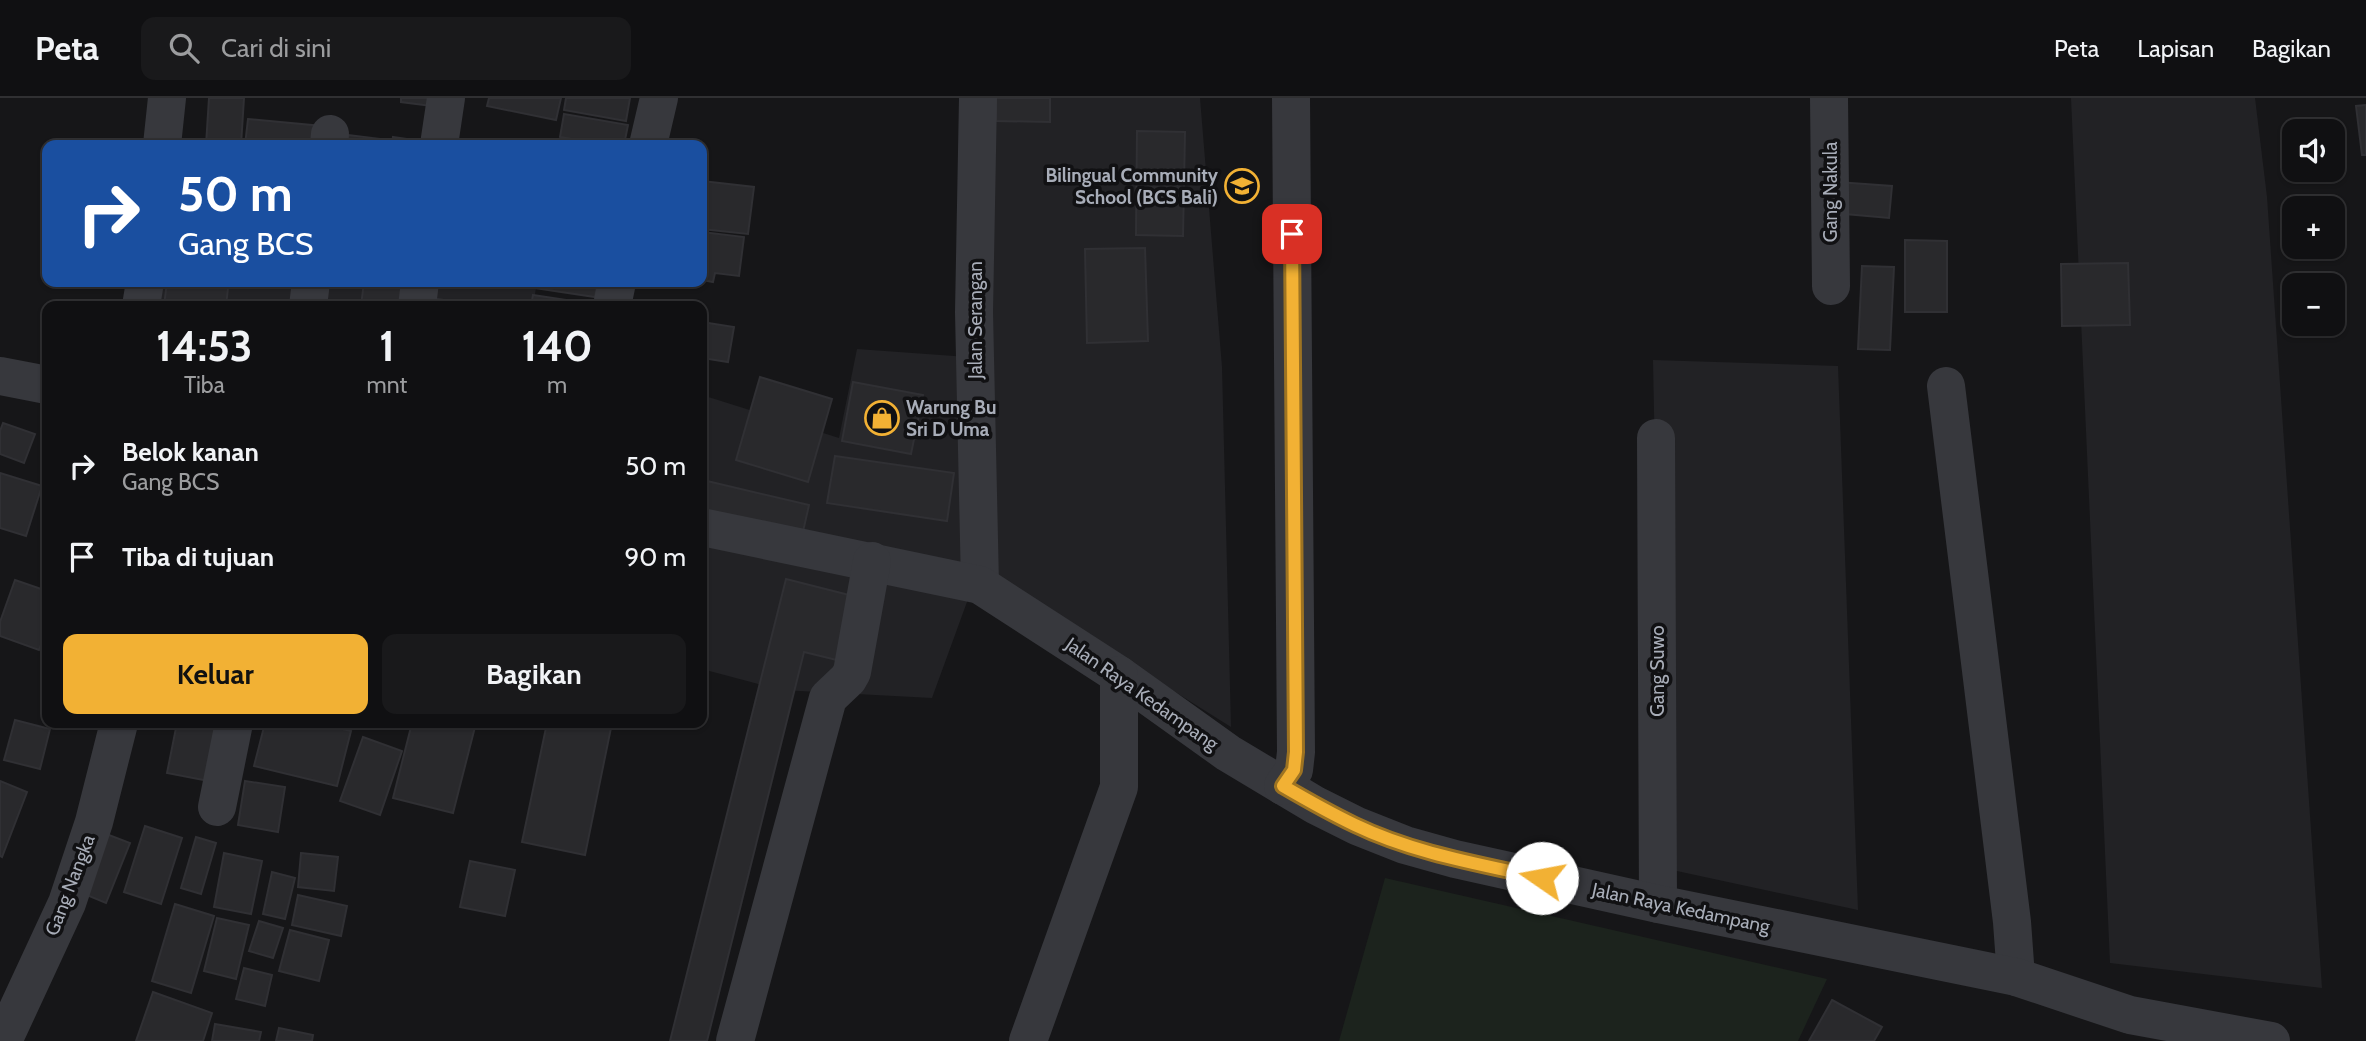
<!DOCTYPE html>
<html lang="id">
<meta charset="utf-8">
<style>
:root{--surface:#101012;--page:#19191b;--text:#f1f3f6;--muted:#9c9d9f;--line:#303032;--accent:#f2b134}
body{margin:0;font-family:Cabin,sans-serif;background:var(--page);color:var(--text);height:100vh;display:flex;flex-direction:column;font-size:26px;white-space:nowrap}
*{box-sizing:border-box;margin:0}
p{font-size:23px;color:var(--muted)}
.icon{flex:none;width:38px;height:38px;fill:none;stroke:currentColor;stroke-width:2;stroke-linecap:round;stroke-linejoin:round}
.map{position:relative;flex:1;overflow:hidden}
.drawer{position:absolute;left:42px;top:203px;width:665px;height:427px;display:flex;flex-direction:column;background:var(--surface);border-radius:14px;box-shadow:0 2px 5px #0004,0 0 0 2px var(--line)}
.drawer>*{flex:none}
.banner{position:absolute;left:42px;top:42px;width:665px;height:147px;border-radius:14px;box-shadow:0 2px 5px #0004,0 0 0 2px var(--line);background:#1a4fa0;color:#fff;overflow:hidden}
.tools{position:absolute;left:2282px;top:21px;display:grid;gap:14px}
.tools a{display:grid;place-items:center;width:63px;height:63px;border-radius:14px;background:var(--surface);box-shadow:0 2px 5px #0004,0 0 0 2px var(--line);font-size:35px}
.pin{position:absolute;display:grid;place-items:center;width:60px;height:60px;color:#fff;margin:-30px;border-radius:14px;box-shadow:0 4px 10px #0006}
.me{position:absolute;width:77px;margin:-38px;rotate:282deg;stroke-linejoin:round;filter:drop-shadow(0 0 5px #0008)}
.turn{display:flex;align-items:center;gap:24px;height:147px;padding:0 21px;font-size:32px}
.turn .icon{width:91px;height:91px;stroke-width:2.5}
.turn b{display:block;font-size:49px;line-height:60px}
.eta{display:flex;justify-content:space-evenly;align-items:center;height:119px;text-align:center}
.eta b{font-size:42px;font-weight:800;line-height:49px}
.button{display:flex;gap:14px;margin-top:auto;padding:14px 21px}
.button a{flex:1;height:80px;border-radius:14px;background:var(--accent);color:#111;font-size:28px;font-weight:800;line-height:80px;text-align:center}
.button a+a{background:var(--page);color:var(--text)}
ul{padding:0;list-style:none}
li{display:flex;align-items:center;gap:21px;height:91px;padding:0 21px}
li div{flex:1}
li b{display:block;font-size:26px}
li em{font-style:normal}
header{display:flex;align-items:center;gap:42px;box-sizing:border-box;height:98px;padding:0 35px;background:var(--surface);border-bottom:2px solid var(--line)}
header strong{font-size:33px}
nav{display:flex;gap:38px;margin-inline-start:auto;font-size:24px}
.search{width:490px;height:63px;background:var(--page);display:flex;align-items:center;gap:18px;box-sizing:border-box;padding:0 24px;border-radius:14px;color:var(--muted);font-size:26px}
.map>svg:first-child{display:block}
.built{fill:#222225}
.green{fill:#1c231d}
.building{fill:#29292c;stroke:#303034;stroke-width:2}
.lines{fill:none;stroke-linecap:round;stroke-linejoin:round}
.minor{stroke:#37383d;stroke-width:38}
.route-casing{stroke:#9d7322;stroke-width:18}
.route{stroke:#f2b134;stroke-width:12}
.labels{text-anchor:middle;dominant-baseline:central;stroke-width:7;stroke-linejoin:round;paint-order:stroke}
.poi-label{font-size:19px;font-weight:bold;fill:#a8adb8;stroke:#111113;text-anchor:end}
.street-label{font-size:19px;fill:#a8adb8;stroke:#111113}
</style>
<header>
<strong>Peta</strong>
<div class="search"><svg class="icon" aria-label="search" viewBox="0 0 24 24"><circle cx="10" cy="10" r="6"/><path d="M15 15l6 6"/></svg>Cari di sini</div>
<nav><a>Peta</a><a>Lapisan</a><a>Bagikan</a></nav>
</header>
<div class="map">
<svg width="2366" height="943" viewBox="0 0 2366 943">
<rect width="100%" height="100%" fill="#161618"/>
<!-- built -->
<g class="built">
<path d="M992,0H1200L1222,269L1231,629L979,471L932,600L781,592L702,571V297L839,340L857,251L982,260Z"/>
<path d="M2071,0H2255L2267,99L2322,890L2110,865Z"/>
<path d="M150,184H537L533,208H146Z"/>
<path d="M1653,262L1838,268L1858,812L1663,770Z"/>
</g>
<!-- green -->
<path class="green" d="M1385,780L1827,881L1798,943H1339Z"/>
<!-- building -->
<g class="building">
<path d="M209,0H244L241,47H206Z"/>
<path d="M401,0H440L439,9L401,4Z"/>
<path d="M489,0H561L556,22L487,8Z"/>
<path d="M566,0H630L626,23L564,12Z"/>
<path d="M996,0H1050V24L996,23Z"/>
<path d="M2366,7V57H2362L2356,8Z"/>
<path d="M564,16L628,27L624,47H607L560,39Z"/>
<path d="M248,21L322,28L320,47H245Z"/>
<path d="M1137,33L1185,34L1183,138L1136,137Z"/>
<path d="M348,37L389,42L388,47H347Z"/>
<path d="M393,39L436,45V47H392Z"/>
<path d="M702,83L754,89L748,136L702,131Z"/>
<path d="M1837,84L1892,88L1889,120L1834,115Z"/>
<path d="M702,134L744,139L739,178L715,175L713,184L702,182Z"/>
<path d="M1905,142L1947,143V214H1905Z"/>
<path d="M1145,150L1148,243L1087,245L1085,151Z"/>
<path d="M2128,165L2130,227L2062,228L2061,166Z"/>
<path d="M1862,168L1894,169L1890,252L1858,251Z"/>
<path d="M167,184L228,190L226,208H164Z"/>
<path d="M364,184H416L413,208H361Z"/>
<path d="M535,184H598L595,199L534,190Z"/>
<path d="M533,197L606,208H531Z"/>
<path d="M437,201L486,208H436Z"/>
<path d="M702,224L734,229L728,264L702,260Z"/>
<path d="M760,279L832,301L808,384L736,362Z"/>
<path d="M853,284L923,297L911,356L842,343Z"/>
<path d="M3,325L35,336L24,365L0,356V333Z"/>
<path d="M835,358L954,375L947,423L827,405Z"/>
<path d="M0,375L42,388L26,438L0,430Z"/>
<path d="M707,383L809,407L802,438L702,415Z"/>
<path d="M786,481L857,499L841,563L804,554L707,943H670Z"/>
<path d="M15,482L47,493V530L39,552L0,538V524Z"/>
<path d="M15,622L50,631L40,671L4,662Z"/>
<path d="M177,625H220L209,683L167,675Z"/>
<path d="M265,625H317L351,633L337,688L254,668Z"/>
<path d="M412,625H476L453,715L393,700Z"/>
<path d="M547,625H612L585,757L522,744Z"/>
<path d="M363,639L402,653L380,717L340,703Z"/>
<path d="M0,683L27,694L2,759L0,758Z"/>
<path d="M245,683L285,689L278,734L238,727Z"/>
<path d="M145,728L182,740L161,806L124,794Z"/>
<path d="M101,734L130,745L106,805L77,793Z"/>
<path d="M196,739L216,745L201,796L181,790Z"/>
<path d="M224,755L262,763L251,816L214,809Z"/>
<path d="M301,755L338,759L334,793L298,789Z"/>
<path d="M470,763L515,772L505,818L460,809Z"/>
<path d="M272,774L295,780L285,821L263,816Z"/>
<path d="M298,797L347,808L341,838L292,827Z"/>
<path d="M175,806L214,818L191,895L152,883Z"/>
<path d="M217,820L249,827L236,881L204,873Z"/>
<path d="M259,823L283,830L273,860L249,853Z"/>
<path d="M290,832L329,842L319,883L279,873Z"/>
<path d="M244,870L272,877L265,908L236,901Z"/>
<path d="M153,894L212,915L203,943H136Z"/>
<path d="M1832,902L1882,929L1874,943H1809Z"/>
<path d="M215,926L261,934L259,943H212Z"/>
<path d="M279,930L313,937L312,943H276Z"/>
</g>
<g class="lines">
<!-- minor -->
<g class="minor">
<path d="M978,0L974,214L980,487"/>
<path d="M1829,0L1831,188"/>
<path d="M162,47L167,0"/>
<path d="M329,47L330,36"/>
<path d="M439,47L446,0"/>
<path d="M648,47L659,0"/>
<path d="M141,208L145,184"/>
<path d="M308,208L311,184"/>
<path d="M417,208L420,184"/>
<path d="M612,208L617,184"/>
<path d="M0,278L47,287"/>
<path d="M1946,288L2012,824L2016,879"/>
<path d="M1656,340L1658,806"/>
<path d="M702,429L980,487L1119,577L1228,655L1315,707L1357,728L1405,747L1455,761L1658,806L2016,879L2130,917L2271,943"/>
<path d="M1283,688L1294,672L1296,654L1291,0"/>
<path d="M217,709L234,625"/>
<path d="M3,943L67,805L94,724L119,625"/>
<path d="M735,943L828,600L848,581L852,574L872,463"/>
<path d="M1028,943L1119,689V577"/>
</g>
</g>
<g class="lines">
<!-- route casing -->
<g class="route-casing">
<path id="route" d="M1292,136L1296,654L1294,672L1283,688C1307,702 1330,715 1355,727C1413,755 1479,766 1542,780"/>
</g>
<!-- route -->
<use href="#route" class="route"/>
</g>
<!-- icons -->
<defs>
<g id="school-ring" transform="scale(1.75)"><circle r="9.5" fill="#111113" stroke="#f2b134" stroke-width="1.5"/><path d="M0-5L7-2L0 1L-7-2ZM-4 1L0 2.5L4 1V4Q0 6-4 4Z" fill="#f2b134"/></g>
<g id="shop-ring" transform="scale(1.75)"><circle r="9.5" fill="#111113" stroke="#f2b134" stroke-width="1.5"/><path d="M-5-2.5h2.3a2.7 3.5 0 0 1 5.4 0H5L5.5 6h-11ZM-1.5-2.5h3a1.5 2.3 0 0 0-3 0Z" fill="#f2b134"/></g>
</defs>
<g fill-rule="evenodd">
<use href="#school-ring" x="1242" y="88"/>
<use href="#shop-ring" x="882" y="320"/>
</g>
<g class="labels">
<!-- poi labels -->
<g class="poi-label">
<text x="1218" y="77">Bilingual Community<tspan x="1218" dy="22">School (BCS Bali)</tspan></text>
<text x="906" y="309" text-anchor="start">Warung Bu<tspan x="906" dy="22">Sri D Uma</tspan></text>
</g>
<!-- street labels -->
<g class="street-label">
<text transform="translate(1830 94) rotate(-90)">Gang Nakula</text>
<text transform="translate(975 222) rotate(-90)">Jalan Serangan</text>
<text transform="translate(1657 573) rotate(-90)">Gang Suwo</text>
<text transform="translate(1142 596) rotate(35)">Jalan Raya Kedampang</text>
<text transform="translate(70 787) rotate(-69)">Gang Nangka</text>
<text transform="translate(1681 810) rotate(12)">Jalan Raya Kedampang</text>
</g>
</g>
</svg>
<div class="tools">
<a><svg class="icon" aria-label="sound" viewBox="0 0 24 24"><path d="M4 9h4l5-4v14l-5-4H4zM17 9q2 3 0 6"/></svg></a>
<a>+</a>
<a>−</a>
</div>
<div class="pin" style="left:1292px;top:136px;background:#d93025"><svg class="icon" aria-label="arrive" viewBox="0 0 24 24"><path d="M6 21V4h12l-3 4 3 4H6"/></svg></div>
<svg class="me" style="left:1542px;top:780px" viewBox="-20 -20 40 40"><circle r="19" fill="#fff"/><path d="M0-13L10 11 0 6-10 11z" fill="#f2b134"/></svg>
<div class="banner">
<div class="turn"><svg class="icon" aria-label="right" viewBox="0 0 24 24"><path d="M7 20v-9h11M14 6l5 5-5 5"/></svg><div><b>50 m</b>Gang BCS</div></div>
</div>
<section class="drawer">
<div class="eta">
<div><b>14:53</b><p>Tiba</p></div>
<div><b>1</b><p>mnt</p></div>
<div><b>140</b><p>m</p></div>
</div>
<ul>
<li><svg class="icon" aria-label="right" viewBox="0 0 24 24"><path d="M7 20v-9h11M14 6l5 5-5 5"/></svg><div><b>Belok kanan</b><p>Gang BCS</p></div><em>50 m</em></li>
<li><svg class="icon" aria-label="arrive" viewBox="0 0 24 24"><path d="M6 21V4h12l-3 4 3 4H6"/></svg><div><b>Tiba di tujuan</b></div><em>90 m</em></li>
</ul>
<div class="button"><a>Keluar</a><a>Bagikan</a></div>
</section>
</div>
